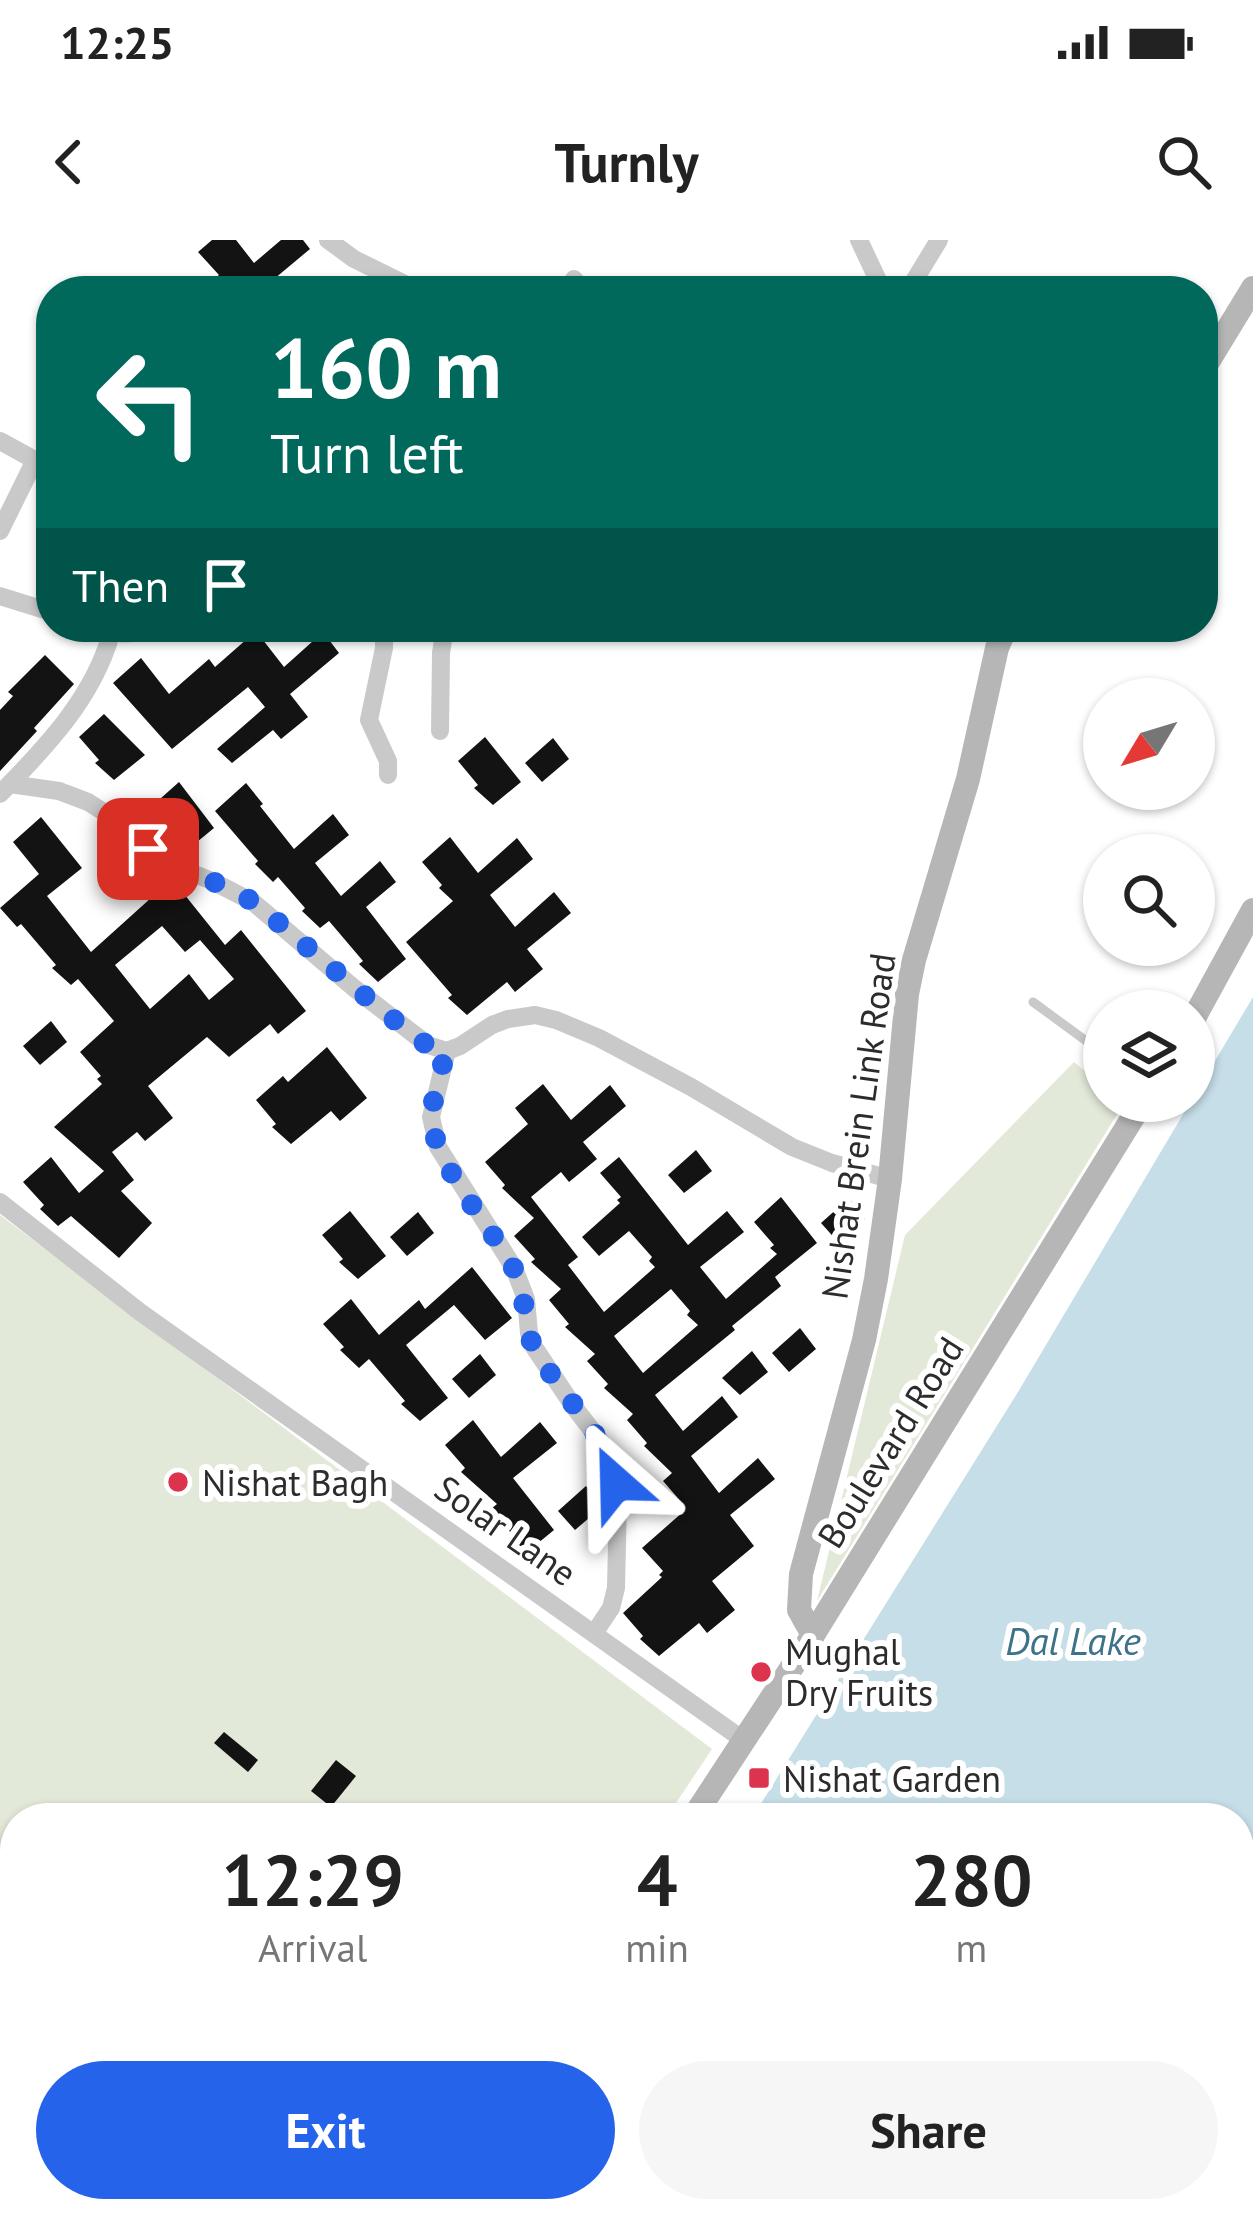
<!DOCTYPE html>
<style>
:root{--surface:#fff;--page:#f6f6f6;--text:#222;--muted:#767676;--accent:#2563eb}
body{margin:0;font-family:"PT Sans",sans-serif;background:var(--page);color:var(--text);height:100vh;display:flex;flex-direction:column;font-size:45px;white-space:nowrap}
*{box-sizing:border-box;margin:0}
p{font-size:39px;color:var(--muted)}
.icon{flex:none;width:66px;height:66px;fill:none;stroke:currentColor;stroke-width:2;stroke-linecap:round;stroke-linejoin:round}
.map{position:relative;flex:1;overflow:hidden}
.drawer{position:absolute;left:0px;top:1563px;width:1254px;height:420px;display:flex;flex-direction:column;background:var(--surface);border-radius:48px 48px 0 0;box-shadow:0 3px 9px #0004}
.drawer>*{flex:none}
.guide{position:absolute;left:36px;top:36px;width:1182px;height:366px;border-radius:48px;box-shadow:0 3px 9px #0004;background:#00695c;color:#fff;overflow:hidden}
.needle{width:78px;rotate:232deg}
.buttons{position:absolute;left:1083px;top:438px;display:grid;gap:24px}
.buttons a{display:grid;place-items:center;width:132px;height:132px;border-radius:50%;background:var(--surface);box-shadow:0 3px 9px #0004;font-size:60px}
.pin{position:absolute;display:grid;place-items:center;width:102px;height:102px;color:#fff;margin:-51px;border-radius:24px;box-shadow:0 6px 18px #0006}
.me{position:absolute;width:132px;margin:-66px;rotate:335deg;stroke-linejoin:round;filter:drop-shadow(0 0 9px #0008)}
.turn{display:flex;align-items:center;gap:42px;height:252px;padding:0 36px;font-size:54px}
.turn .icon{width:156px;height:156px;stroke-width:2.5}
.turn b{display:block;font-size:84px;line-height:102px}
.then{display:flex;align-items:center;height:114px;padding:0 36px;background:#0003;gap:24px;font-size:45px}
.eta{display:flex;justify-content:space-evenly;align-items:center;height:204px;text-align:center}
.eta b{font-size:72px;font-weight:800;line-height:84px}
.button{display:flex;gap:24px;margin-top:auto;padding:24px 36px}
.button a{flex:1;height:138px;border-radius:72px;background:var(--accent);color:#fff;font-size:48px;font-weight:800;line-height:138px;text-align:center}
.button a+a{background:var(--page);color:var(--text)}
.status{display:flex;justify-content:space-between;align-items:center;height:84px;padding:0 60px;background:var(--surface);direction:ltr}
.status svg{height:33px;fill:currentColor}
header{display:flex;justify-content:space-between;align-items:center;height:156px;padding:0 36px;background:var(--surface);font-size:54px;font-weight:800}
.map>svg:first-child{display:block}
.green{fill:#e3e9d9}
.water{fill:#c6dee8}
.building{fill:#131313;fill-rule:evenodd}
.lines{fill:none;stroke-linecap:round;stroke-linejoin:round}
.lane{stroke:#c9c9c9;stroke-width:9}
.street{stroke:#c9c9c9;stroke-width:18}
.secondary{stroke:#b6b6b6;stroke-width:24}
.route{stroke:#2563eb;stroke-width:21;stroke-dasharray:0 37.8}
.poi-dot{fill:#dc344f;stroke:#fff;stroke-width:4.5}
.labels{text-anchor:middle;dominant-baseline:central;stroke-width:12;stroke-linejoin:round;paint-order:stroke}
.street-label{font-size:36px;fill:#2c2c2c;stroke:#fff}
.poi-label{font-size:36px;fill:#2c2c2c;stroke:#fff;text-anchor:start}
.water-label{font-size:39px;font-style:italic;fill:#3e7289;stroke:#fff}
</style>
<div class="status"><b>12:25</b><svg viewBox="0 0 49 12"><path d="M0 12V9h3v3zM5 12V6h3v6zM10 12V3h3v9zM15 12V0h3v12zM26 1h20v11H26zM47 4h2v5h-2z"/></svg></div>
<header><svg class="icon" aria-label="back" viewBox="0 0 24 24"><path d="M15 5l-7 7 7 7"/></svg>Turnly<svg class="icon" aria-label="search" viewBox="0 0 24 24"><circle cx="10" cy="10" r="6"/><path d="M15 15l6 6"/></svg></header>
<div class="map">
<svg width="1253" height="1983" viewBox="0 0 1253 1983">
<rect width="100%" height="100%" fill="#fff"/>
<!-- green -->
<g class="green">
<path d="M1074,822L1104,847V861L1124,863L817,1361L905,995Z"/>
<path d="M0,975L712,1509L666,1578H15V1968H439L438,1970L409,1977L400,1972L392,1983H0Z"/>
</g>
<!-- water -->
<path class="water" d="M1253,757V1983H484L494,1968H1239V1578H752L1018,1152L1191,861H1194V856Z"/>
<!-- building -->
<g class="building">
<path d="M212,0H236L254,23L281,0H303L310,9L274,39L284,51H229L215,38L219,35L198,12Z"/>
<path d="M256,391L284,427L323,392L339,413L290,454L308,477L281,499L273,490L232,523L217,509L265,467L248,447L172,509L113,443L141,418L169,454L209,419L215,427Z"/>
<path d="M45,415L74,444L34,488L37,491L0,531V470L13,456L8,452Z"/>
<path d="M104,474L145,515L114,540L95,523L99,520L79,497Z"/>
<path d="M485,497L521,542L493,565L474,548L478,545L458,521Z"/>
<path d="M553,498L569,519L542,542L525,523Z"/>
<path d="M179,542L214,588L186,611L168,593L172,590L151,567Z"/>
<path d="M246,543L263,564L260,566L294,609L333,574L349,595L315,623L341,656L380,621L396,642L366,667L406,719L378,742L359,724L363,721L329,681L320,688L302,671L305,668L278,637L273,642L255,624L258,621L215,571Z"/>
<path d="M41,577L82,628L47,656L91,712L172,639L225,705L241,690L306,771L278,794L270,784L229,817L207,797L148,846L173,878L145,901L137,892L112,912L134,940L121,951L152,983L119,1018L71,976L58,986L40,969L44,965L23,942L51,917L79,953L104,931L54,887L102,844L97,839L101,836L80,812L114,781L78,739L71,745L52,728L56,725L21,684L17,687L0,668L39,634L13,602ZM162,686L185,712L200,700L234,739L209,760L189,734L150,769L115,725Z"/>
<path d="M450,597L478,633L517,598L533,619L490,655L515,687L554,652L571,673L527,709L543,729L515,752L507,742L467,775L448,758L452,755L406,702L453,661L439,648L442,645L422,622Z"/>
<path d="M51,781L67,802L40,825L23,806Z"/>
<path d="M327,807L367,858L340,881L331,871L291,904L272,887L276,884L256,860L283,836L288,842Z"/>
<path d="M543,844L571,880L610,845L626,866L583,902L597,919L569,942L561,932L531,957L578,1017L568,1025L604,1072L655,1027L649,1021L652,1017L629,991L599,1016L582,997L620,963L617,960L621,957L600,933L619,917L688,1005L727,971L744,992L700,1027L726,1059L777,1014L770,1008L774,1005L754,982L781,957L817,1003L775,1037L781,1046L732,1086L735,1090L655,1155L683,1191L722,1156L738,1177L691,1216L719,1253L758,1218L775,1239L730,1275L754,1306L712,1341L735,1370L707,1393L699,1383L659,1416L640,1399L643,1396L623,1373L662,1337L659,1335L663,1331L642,1308L684,1271L680,1268L683,1264L663,1241L672,1233L644,1206L647,1203L627,1180L633,1174L604,1148L608,1144L587,1121L595,1114L565,1087L569,1084L549,1060L561,1049L531,1022L535,1019L514,996L534,978L502,948L505,945L485,922L528,884L515,868ZM671,1049L690,1071L687,1075L698,1085L643,1133L614,1096Z"/>
<path d="M696,910L712,931L684,953L668,935Z"/>
<path d="M849,958L865,979L838,1002L821,983Z"/>
<path d="M350,971L386,1016L358,1039L339,1022L343,1019L322,995Z"/>
<path d="M418,972L434,993L407,1016L390,997Z"/>
<path d="M472,1027L512,1078L485,1100L454,1065L406,1105L448,1158L420,1181L401,1164L405,1161L369,1119L359,1128L340,1110L344,1107L323,1084L351,1059L379,1095L419,1060L425,1069Z"/>
<path d="M800,1088L816,1109L789,1132L772,1113Z"/>
<path d="M752,1111L768,1132L740,1155L722,1138Z"/>
<path d="M480,1114L496,1135L469,1158L452,1139Z"/>
<path d="M473,1180L501,1217L540,1182L557,1203L513,1238L554,1290L526,1313L508,1296L511,1293L491,1269L497,1264L461,1232L465,1228L445,1205Z"/>
<path d="M586,1246L602,1267L575,1290L558,1271Z"/>
<path d="M224,1492L258,1520L248,1532L214,1503Z"/>
<path d="M336,1520L356,1536L331,1567L311,1551Z"/>
</g>
<g class="lines">
<!-- lane -->
<path class="lane" d="M1033,762L1104,814"/>
<!-- street -->
<g class="street">
<path d="M328,0L354,19L419,51"/>
<path d="M859,0L883,51"/>
<path d="M574,39L584,51"/>
<path d="M908,51L939,0"/>
<path d="M0,201L51,229"/>
<path d="M0,291L35,220"/>
<path d="M0,356L51,372"/>
<path d="M89,387C120,397 137,394 168,387"/>
<path d="M384,387V408L369,480L388,521V535"/>
<path d="M440,491L441,413L445,387"/>
<path d="M10,544L59,551L88,562L110,576L160,620L212,641L253,662L354,748L428,805L447,811L460,806L492,785L508,779L535,775L556,780L599,798L691,847L792,907L832,923L890,939"/>
<path d="M0,554C46,507 93,458 111,394"/>
<path d="M447,811L431,877L438,907L514,1028L526,1059L529,1093L534,1107L574,1167L601,1202L613,1228L618,1259L616,1348L611,1368L595,1392"/>
<path d="M0,962L140,1072L742,1499"/>
</g>
<!-- secondary -->
<g class="secondary">
<path d="M1203,130L1253,48"/>
<path d="M1194,778L1253,670"/>
<path d="M813,1395L799,1370L801,1334L864,1100L876,1039L890,939L907,754L914,720L968,539L997,408L1006,387"/>
<path d="M693,1578L813,1395L1143,861"/>
<path d="M434,1983L444,1968"/>
</g>
</g>
<g class="lines">
<!-- route -->
<path class="route" d="M148,609L160,620L212,641L254,662L384,772L428,806L446,811C441,832 433,853 432,875C429,919 493,988 514,1029C525,1050 523,1069 528,1092C531,1104 539,1114 545,1125C569,1164 607,1197 616,1243"/>
</g>
<!-- markers -->
<g class="poi-dot">
<circle cx="178" cy="1242" r="12"/>
<circle cx="761" cy="1432" r="12"/>
<rect x="747" y="1526" width="24" height="24" rx="6"/>
</g>
<g class="labels">
<!-- street labels -->
<g class="street-label">
<text transform="translate(858 886) rotate(-82)">Nishat Brein Link Road</text>
<text transform="translate(890 1202) rotate(-58)">Boulevard Road</text>
<text transform="translate(506 1290) rotate(35)">Solar Lane</text>
</g>
<!-- poi labels -->
<g class="poi-label">
<text x="202" y="1242">Nishat Bagh</text>
<text x="785" y="1411">Mughal<tspan x="785" dy="41">Dry Fruits</tspan></text>
<text x="783" y="1538">Nishat Garden</text>
</g>
<!-- water labels -->
<g class="water-label">
<text x="1073" y="1400">Dal Lake</text>
</g>
</g>
</svg>
<div class="buttons">
<a><svg class="needle" viewBox="-14 -14 28 28"><path d="M0-13l5 13h-10z" fill="#e53935"/><path d="M0 13l5-13h-10z" fill="#767676"/></svg></a>
<a><svg class="icon" aria-label="search" viewBox="0 0 24 24"><circle cx="10" cy="10" r="6"/><path d="M15 15l6 6"/></svg></a>
<a><svg class="icon" aria-label="layers" viewBox="0 0 24 24"><path d="M12 4l9 5-9 5-9-5zM3 14l9 5 9-5"/></svg></a>
</div>
<div class="pin" style="left:148px;top:609px;background:#d93025"><svg class="icon" aria-label="arrive" viewBox="0 0 24 24"><path d="M6 21V4h12l-3 4 3 4H6"/></svg></div>
<svg class="me" style="left:616px;top:1243px" viewBox="-20 -20 40 40"><path d="M0-17L14 15 0 8-14 15z" fill="#2563eb" stroke="#fff" stroke-width="4"/></svg>
<div class="guide">
<div class="turn"><svg class="icon" aria-label="left" viewBox="0 0 24 24"><path d="M17 20v-9H6M10 6l-5 5 5 5"/></svg><div><b>160 m</b>Turn left</div></div>
<div class="then">Then<svg class="icon" aria-label="arrive" viewBox="0 0 24 24"><path d="M6 21V4h12l-3 4 3 4H6"/></svg></div>
</div>
<section class="drawer">
<div class="eta">
<div><b>12:29</b><p>Arrival</p></div>
<div><b>4</b><p>min</p></div>
<div><b>280</b><p>m</p></div>
</div>
<div class="button"><a>Exit</a><a>Share</a></div>
</section>
</div>
